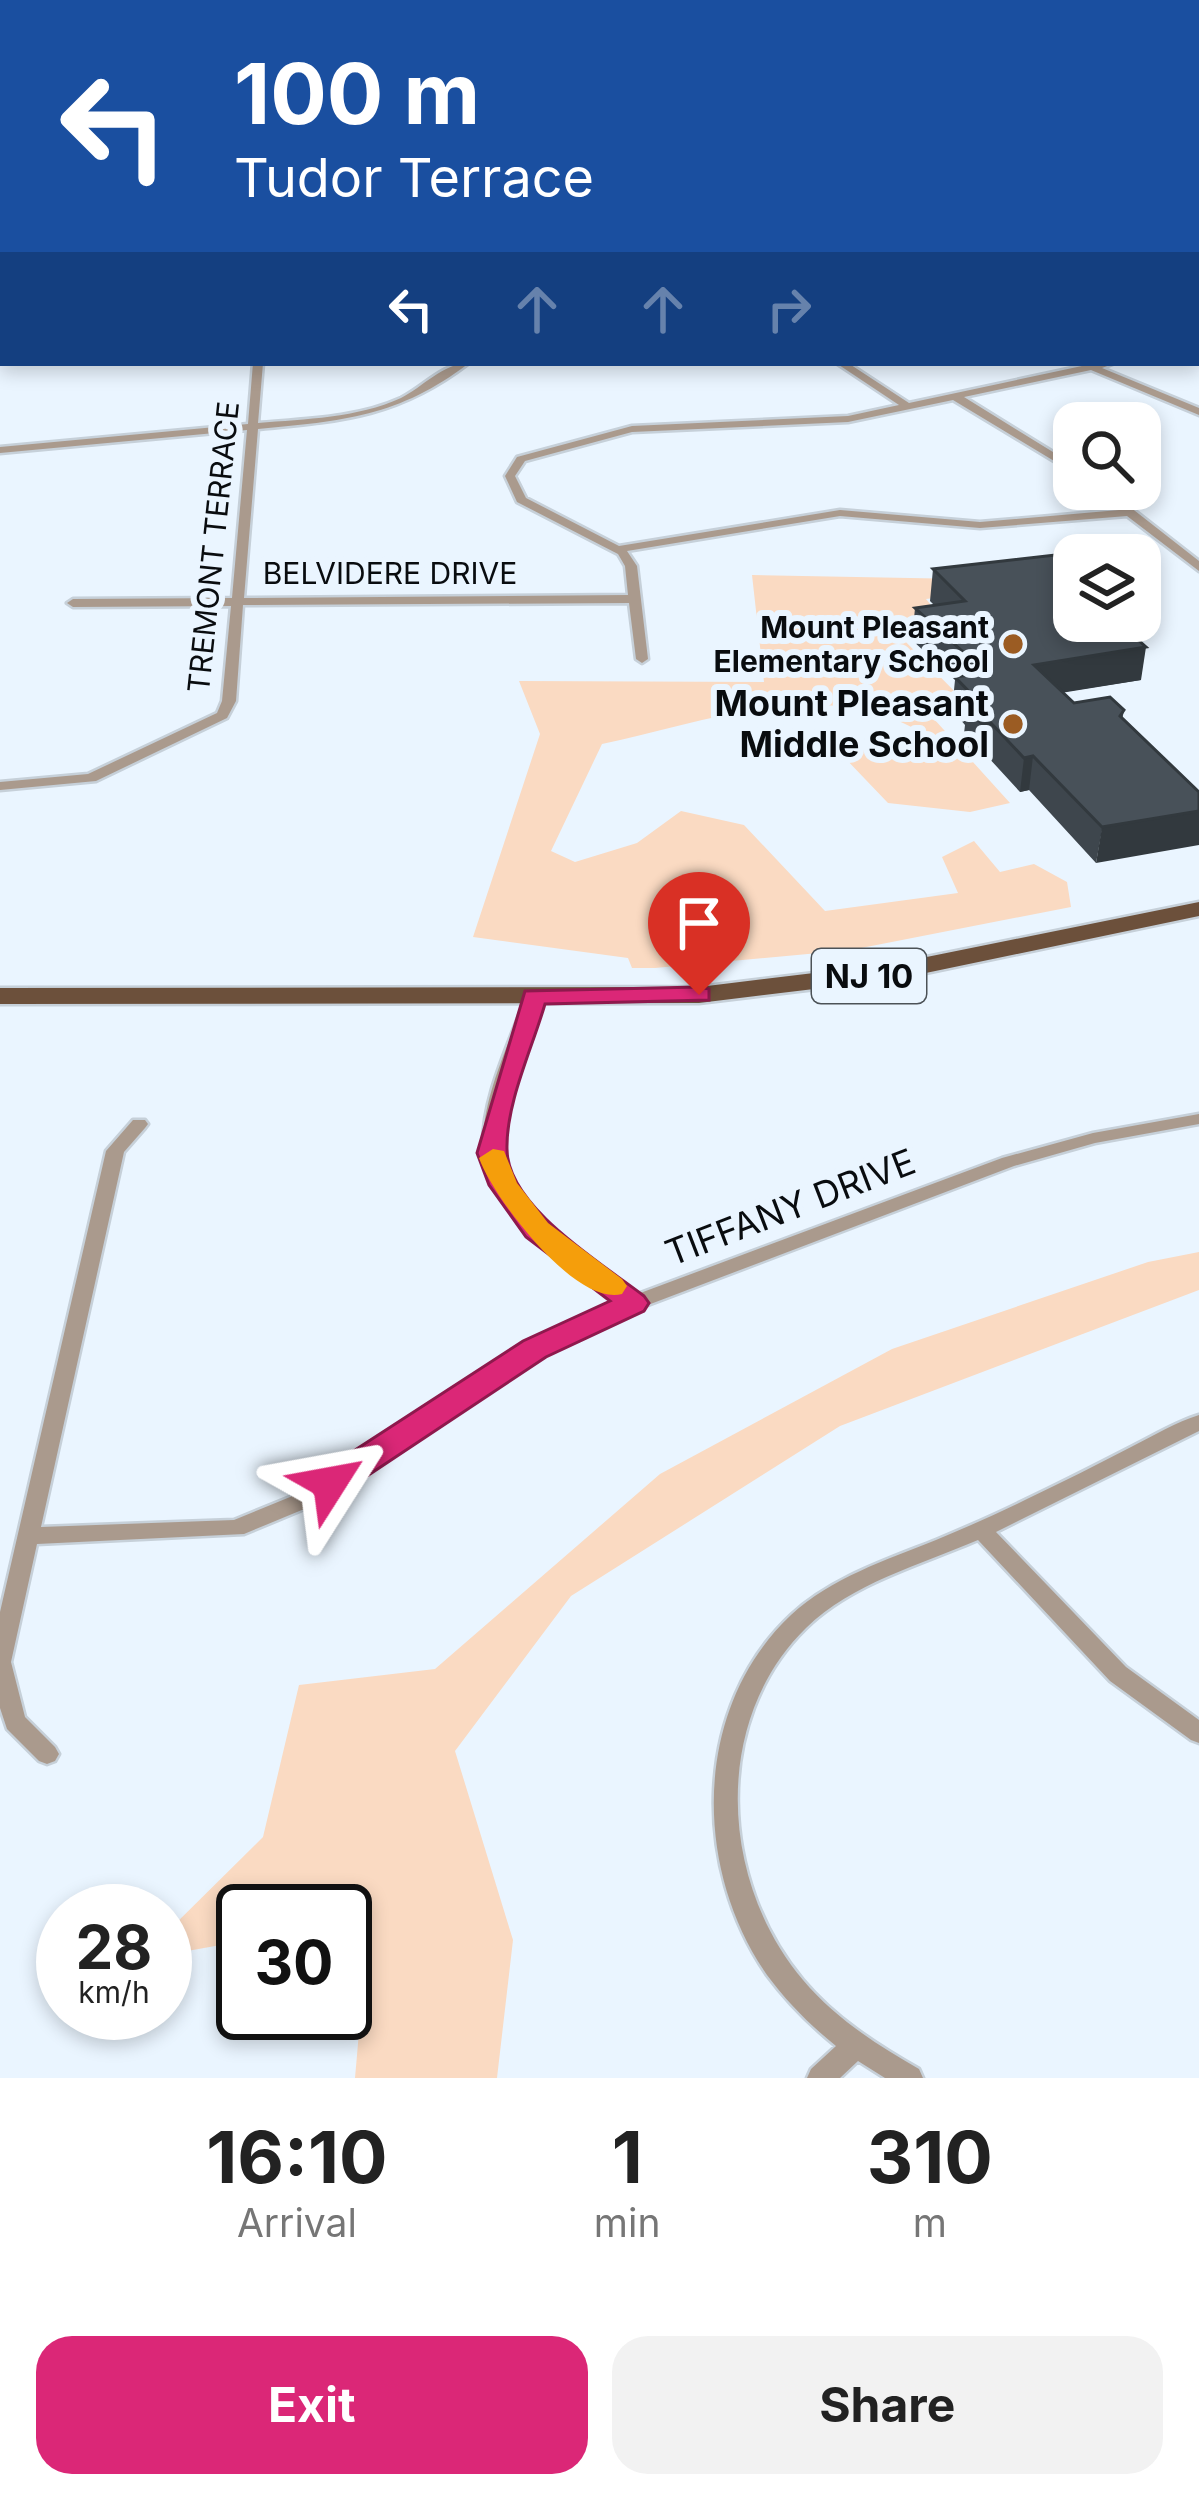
<!DOCTYPE html>
<style>
:root{--surface:#fff;--page:#f2f2f2;--text:#222;--muted:#767676;--accent:#db2777}
body{margin:0;font-family:Inter,sans-serif;background:var(--page);color:var(--text);height:100vh;display:flex;flex-direction:column;font-size:45px;white-space:nowrap}
*{box-sizing:border-box;margin:0}
p{font-size:39px;color:var(--muted)}
.icon{flex:none;width:66px;height:66px;fill:none;stroke:currentColor;stroke-width:2;stroke-linecap:round;stroke-linejoin:round}
.map{position:relative;height:2078px;overflow:hidden}
.sheet{display:flex;flex-direction:column;background:var(--surface);flex:1}
.sheet>*{flex:none}
.top-card{position:absolute;left:0px;top:0px;width:1200px;height:366px;box-shadow:0 6px 18px #0003;background:#1a4fa0;color:#fff;overflow:hidden}
.controls{position:absolute;left:1053px;top:402px;display:grid;gap:24px}
.controls a{display:grid;place-items:center;width:108px;height:108px;border-radius:24px;background:var(--surface);box-shadow:0 6px 18px #0003;font-size:60px}
.speed{position:absolute;left:36px;top:1884px;display:flex;gap:24px;font-size:60px;font-weight:700;text-align:center}
.speed>*{display:grid;place-content:center;width:156px;height:156px;border-radius:50%;background:var(--surface);box-shadow:0 6px 18px #0003;line-height:1}
.speed small{font-size:30px;font-weight:400}
.speed .limit{border:6px solid #111;border-radius:18px;background:#fff;color:#111}
.pin{position:absolute;display:grid;place-items:center;width:102px;height:102px;color:#fff;margin:-123px -51px;border-radius:50% 50% 50% 0;rotate:-45deg;box-shadow:0 0 12px #0007}
.pin .icon{rotate:45deg}
.me{position:absolute;width:132px;margin:-66px;rotate:56deg;stroke-linejoin:round;filter:drop-shadow(0 0 9px #0008)}
.turn{display:flex;align-items:center;gap:42px;height:252px;padding:0 36px;font-size:54px}
.turn .icon{width:156px;height:156px;stroke-width:2.5}
.turn b{display:block;font-size:84px;line-height:102px}
.lanes{display:flex;align-items:center;height:114px;padding:0 36px;background:#0003;justify-content:center;gap:60px;direction:ltr}
.lanes .off{opacity:.35}
.eta{display:flex;justify-content:space-evenly;align-items:center;height:204px;text-align:center}
.eta b{font-size:72px;font-weight:700;line-height:84px}
.cta{display:flex;gap:24px;margin-top:auto;padding:24px 36px}
.cta a{flex:1;height:138px;border-radius:36px;background:var(--accent);color:#fff;font-size:48px;font-weight:700;line-height:138px;text-align:center}
.cta a+a{background:var(--page);color:var(--text)}
.map>svg:first-child{display:block}
.green{fill:#fadac2}
.lines{fill:none;stroke-linecap:round;stroke-linejoin:round}
.street-casing{stroke:#c6d0d9;stroke-width:5}
.secondary-casing{stroke:#c6d0d9;stroke-width:4}
.primary-casing{stroke:#c6d0d9;stroke-width:5}
.street{fill:#aa9a8d;fill-rule:evenodd}
.secondary{fill:#866f5d;fill-rule:evenodd}
.primary{fill:#6c503b;fill-rule:evenodd}
.wall{fill:#3e464d}
.shaded-wall{fill:#32393e}
.building{fill:#485159;stroke:#32393e;stroke-width:3}
.route{fill:#db2777;stroke:#8e194d;stroke-width:3}
.slow{fill:#f59e0b}
.poi-dot{fill:#9b5c23;stroke:#eaf5ff;stroke-width:4.5}
.labels{text-anchor:middle;dominant-baseline:central;stroke-width:12;stroke-linejoin:round;paint-order:stroke}
.far-street-label{font-size:30px;fill:#090c0f;stroke:#eaf5ff}
.far-poi-label{font-size:30px;font-weight:bold;fill:#090c0f;stroke:#eaf5ff;text-anchor:end}
.shield{fill:#eaf5ff;stroke:#4c5257;stroke-width:3}
.shield-label{font-size:33px;font-weight:bold;fill:#090c0f}
.poi-label{font-size:36px;font-weight:bold;fill:#090c0f;stroke:#eaf5ff;text-anchor:end}
.street-label{font-size:36px;fill:#090c0f;stroke:#eaf5ff}
</style>
<div class="map">
<svg width="1199" height="2078" viewBox="0 0 1199 2078">
<rect width="100%" height="100%" fill="#eaf5ff"/>
<!-- green -->
<g class="green">
<path d="M752,575L1074,581L926,599L951,629L901,637L964,701L925,709L1010,803L970,812L888,803L843,756L924,734C827,674 705,722 602,744L551,851L575,862L637,843L681,811L744,825L825,911L958,893L942,857L974,841L1000,872L1034,864L1067,882L1071,907L851,950L655,968H632L628,958L473,937L540,734L519,681L764,682Z"/>
<path d="M1199,1252V1290L840,1426L571,1596L455,1751L513,1940L497,2078H355L369,1918L345,1922V1911H243V1941L165,1955V1934L263,1837L299,1685L435,1669L660,1474L892,1349L1148,1262Z"/>
</g>
<g class="lines">
<!-- street casing -->
<g class="street-casing">
<g id="street">
<path d="M1192,0H1199V3L1193,1Z"/>
<path d="M1197,34L1199,35V39L1197,38Z"/>
<rect x="0" y="130" width="3" height="4"/>
<rect x="0" y="174" width="3" height="4"/>
<rect x="1197" y="204" width="2" height="4"/>
<path d="M1197,251L1199,252V258L1197,257Z"/>
<path d="M1199,317V323L1197,324V318Z"/>
<path d="M253,363H263L258,423C306,419 357,418 401,398C423,387 443,363 469,363C399,417 342,421 258,429L244,598L628,595L625,566L618,554L517,502L505,476L517,457L632,426L848,416L899,405L836,363H848L909,403L1096,363H1115L1102,368L1199,408V415L1091,370L964,397L1074,465V473L953,400L848,422L632,432L525,461L515,476L526,498L619,546L840,510L980,522L1119,510L1094,489H1107L1199,561V571L1127,516L980,528L840,516L627,551L637,566L648,659L642,663L636,659L629,603L243,605L236,701L227,718L96,781L0,790V782L88,774L217,713L222,701L231,606L73,607L67,603L73,599L232,598L247,430L0,453V447L248,424Z"/>
<path d="M534,991L542,996C527,1043 498,1097 501,1148C504,1211 589,1261 635,1295L1002,1158L1093,1133L1199,1114V1124L1095,1143L1014,1166L640,1308L541,1355L471,1396L309,1507L244,1534L37,1544L11,1662L25,1717L55,1747L59,1754L55,1761L47,1764L39,1761L7,1729L0,1708V1612L106,1151L133,1120H145L148,1124L145,1128L124,1152L41,1527L234,1520L295,1495L457,1386L527,1345L619,1302C571,1266 485,1213 483,1147C482,1096 510,1043 526,996Z"/>
<path d="M1199,1415V1431L996,1532L1126,1667L1199,1720V1743L1191,1740L1110,1681L978,1540C920,1565 852,1583 806,1628C711,1721 720,1882 803,1980C835,2018 877,2045 919,2069L923,2078H885L858,2061L840,2078H807L811,2069L836,2046C810,2025 787,2002 767,1975C692,1867 693,1707 791,1615C831,1578 886,1560 936,1540C967,1527 997,1514 1027,1499C1063,1482 1098,1464 1133,1446C1155,1435 1176,1422 1199,1415Z"/>
</g>
</g>
<!-- secondary casing -->
<g class="secondary-casing">
<g id="secondary">
<path d="M27,0H38L24,3Z"/>
<path d="M3,21V29L0,30V22Z"/>
<rect x="1197" y="79" width="2" height="7"/>
</g>
</g>
<!-- primary casing -->
<g class="primary-casing">
<path id="primary" d="M1199,902V916L897,979L699,1003L0,1004V988L699,987L897,963Z"/>
</g>
<!-- street -->
<use href="#street" class="street"/>
<!-- secondary -->
<use href="#secondary" class="secondary"/>
<!-- primary -->
<use href="#primary" class="primary"/>
</g>
<!-- wall -->
<path class="wall" d="M933,569L1150,631L1132,634L1141,680L1063,692L1074,703L1124,710L1096,863L1029,790L1020,792L987,756L978,758L963,742L965,725L952,710L955,680L912,640L915,608L934,605L930,601Z"/>
<!-- shaded-wall -->
<g class="shaded-wall">
<path d="M1155,600L1150,631L1120,636L1106,621H1140V602Z"/>
<path d="M1146,647L1141,680L1030,698L1034,665Z"/>
<path d="M991,723L987,756L978,758L982,724Z"/>
<path d="M1033,756L1029,790L1020,792L1024,758Z"/>
<path d="M1199,811V845L1096,863L1102,827Z"/>
</g>
<!-- building -->
<g class="building">
<path d="M1099,550L1105,555H1074V621H1117L1146,647L1034,665L1074,703L1110,697L1124,710L1120,716L1199,792V811L1102,827L1033,756L1024,758L991,723L982,724L967,708L980,703L955,677L986,673L915,608L965,601L933,569Z"/>
<path d="M1140,586L1155,600L1140,602Z"/>
</g>
<!-- route -->
<path class="route" d="M699,987L709,989V1000L545,1004C532,1049 506,1103 507,1149C507,1207 603,1264 644,1296L649,1303L644,1311L546,1357L343,1492H318L313,1483L318,1474L523,1341L610,1301L526,1237L489,1185L477,1153L525,991Z"/>
<!-- slow -->
<path class="slow" d="M493,1149L504,1151L517,1183L548,1223L622,1279L627,1286L622,1294C576,1307 493,1198 479,1158Z"/>
<!-- markers -->
<g class="poi-dot">
<circle cx="1013" cy="644" r="12"/>
<circle cx="1013" cy="724" r="12"/>
</g>
<g class="labels">
<!-- far-street labels -->
<g class="far-street-label">
<text transform="translate(213 547) rotate(-84)">TREMONT TERRACE</text>
<text x="390" y="573">BELVIDERE DRIVE</text>
</g>
<!-- far-poi labels -->
<g class="far-poi-label">
<text x="989" y="627">Mount Pleasant<tspan x="989" dy="34">Elementary School</tspan></text>
</g>
<!-- shield labels -->
<rect class="shield" x="812" y="949" width="114" height="54" rx="9"/>
<g class="shield-label">
<text x="869" y="976">NJ 10</text>
</g>
<!-- poi labels -->
<g class="poi-label">
<text x="989" y="703">Mount Pleasant<tspan x="989" dy="41">Middle School</tspan></text>
</g>
<!-- street labels -->
<g class="street-label">
<text transform="translate(790 1207) rotate(-21)">TIFFANY DRIVE</text>
</g>
</g>
</svg>
<div class="controls">
<a><svg class="icon" aria-label="search" viewBox="0 0 24 24"><circle cx="10" cy="10" r="6"/><path d="M15 15l6 6"/></svg></a>
<a><svg class="icon" aria-label="layers" viewBox="0 0 24 24"><path d="M12 4l9 5-9 5-9-5zM3 14l9 5 9-5"/></svg></a>
</div>
<div class="speed"><div>28<small>km/h</small></div><div class="limit">30</div></div>
<div class="pin" style="left:699px;top:995px;background:#d93025"><svg class="icon" aria-label="arrive" viewBox="0 0 24 24"><path d="M6 21V4h12l-3 4 3 4H6"/></svg></div>
<svg class="me" style="left:330px;top:1483px" viewBox="-20 -20 40 40"><path d="M0-17L14 15 0 8-14 15z" fill="#db2777" stroke="#fff" stroke-width="4"/></svg>
<div class="top-card">
<div class="turn"><svg class="icon" aria-label="left" viewBox="0 0 24 24"><path d="M17 20v-9H6M10 6l-5 5 5 5"/></svg><div><b>100 m</b>Tudor Terrace</div></div>
<div class="lanes"><svg class="icon" aria-label="left" viewBox="0 0 24 24"><path d="M17 20v-9H6M10 6l-5 5 5 5"/></svg><svg class="icon off" aria-label="ahead" viewBox="0 0 24 24"><path d="M12 20V5M6 11l6-6 6 6"/></svg><svg class="icon off" aria-label="ahead" viewBox="0 0 24 24"><path d="M12 20V5M6 11l6-6 6 6"/></svg><svg class="icon off" aria-label="right" viewBox="0 0 24 24"><path d="M7 20v-9h11M14 6l5 5-5 5"/></svg></div>
</div>
</div>
<section class="sheet">
<div class="eta">
<div><b>16:10</b><p>Arrival</p></div>
<div><b>1</b><p>min</p></div>
<div><b>310</b><p>m</p></div>
</div>
<div class="cta"><a>Exit</a><a>Share</a></div>
</section>
